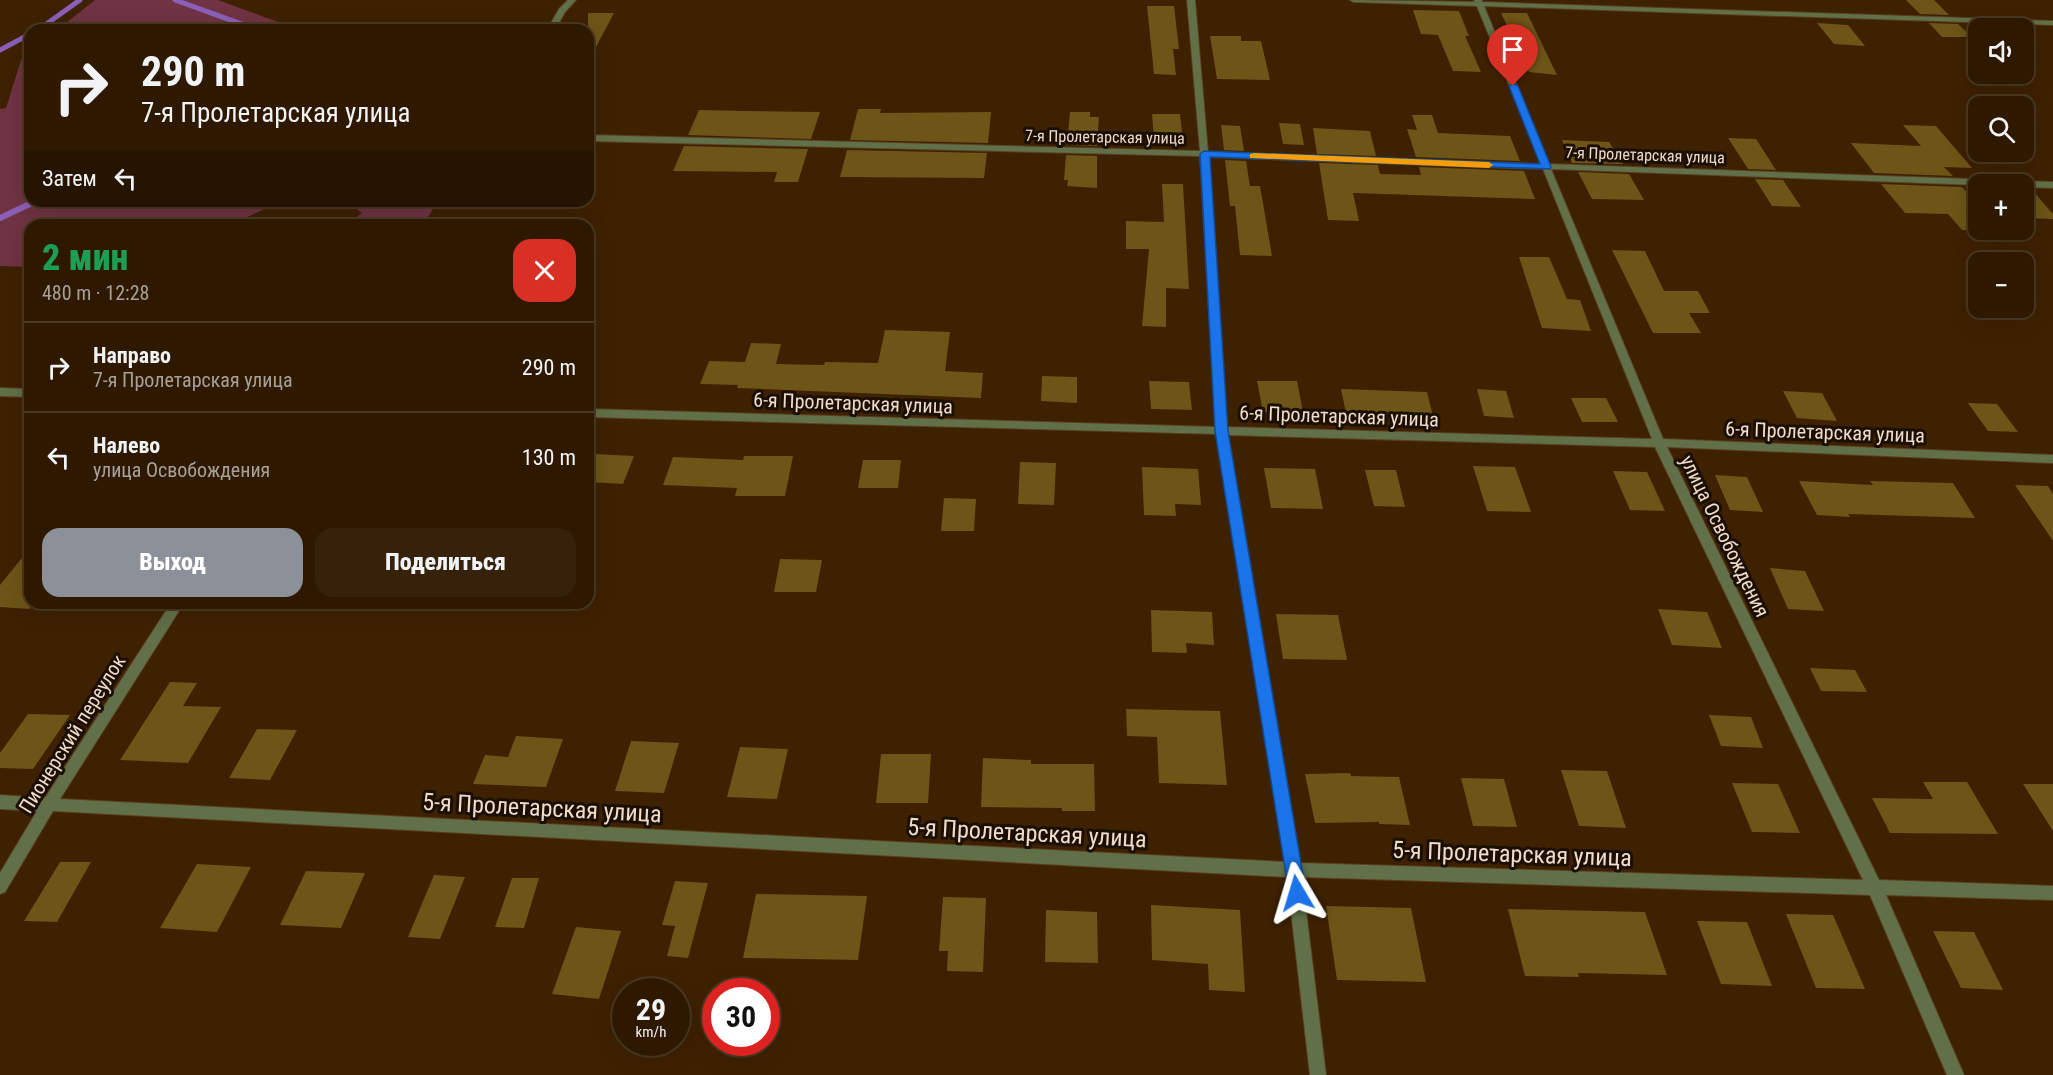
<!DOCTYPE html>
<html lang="ru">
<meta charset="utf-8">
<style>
:root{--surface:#2e1900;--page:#36220a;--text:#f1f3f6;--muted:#a7a099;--line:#493822;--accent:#8c9099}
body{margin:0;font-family:"Roboto Condensed",sans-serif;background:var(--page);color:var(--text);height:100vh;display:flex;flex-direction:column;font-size:22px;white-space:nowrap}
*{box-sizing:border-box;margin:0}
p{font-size:20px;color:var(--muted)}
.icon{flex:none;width:33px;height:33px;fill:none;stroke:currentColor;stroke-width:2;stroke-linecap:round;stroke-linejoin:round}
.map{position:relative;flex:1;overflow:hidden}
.sheet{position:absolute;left:24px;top:219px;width:570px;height:390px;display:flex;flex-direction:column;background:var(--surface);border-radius:18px;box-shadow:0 6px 24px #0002,0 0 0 2px var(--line)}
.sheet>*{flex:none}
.top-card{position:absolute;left:24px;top:24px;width:570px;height:183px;border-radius:18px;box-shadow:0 6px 24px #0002,0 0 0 2px var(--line);background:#2e1900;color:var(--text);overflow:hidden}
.controls{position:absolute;left:1968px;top:18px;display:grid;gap:12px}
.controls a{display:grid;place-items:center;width:66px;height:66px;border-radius:12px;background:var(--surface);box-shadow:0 6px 24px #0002,0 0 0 2px var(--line);font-size:30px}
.speed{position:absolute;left:612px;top:978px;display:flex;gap:12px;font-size:30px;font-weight:700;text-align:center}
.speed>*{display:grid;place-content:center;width:78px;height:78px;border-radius:50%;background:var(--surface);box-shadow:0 6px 24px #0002,0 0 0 2px var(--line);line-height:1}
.speed small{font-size:15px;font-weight:400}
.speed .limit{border:9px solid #d22;background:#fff;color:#111}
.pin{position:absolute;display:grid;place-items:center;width:51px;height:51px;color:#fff;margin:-62px -26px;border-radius:50% 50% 50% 0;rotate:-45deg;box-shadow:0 0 6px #0007}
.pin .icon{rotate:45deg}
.me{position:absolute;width:66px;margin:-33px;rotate:353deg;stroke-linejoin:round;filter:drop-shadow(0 0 4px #0008)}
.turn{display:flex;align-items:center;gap:21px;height:126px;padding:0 18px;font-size:27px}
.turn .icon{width:78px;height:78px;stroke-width:2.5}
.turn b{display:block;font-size:42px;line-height:51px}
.then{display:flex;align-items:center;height:57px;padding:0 18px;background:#0003;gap:12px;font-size:22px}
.round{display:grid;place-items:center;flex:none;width:63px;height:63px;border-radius:18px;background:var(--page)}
.summary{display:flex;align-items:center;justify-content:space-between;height:102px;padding:0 18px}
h1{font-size:36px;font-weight:800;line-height:45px;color:#1e9e55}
.action{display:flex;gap:12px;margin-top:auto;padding:12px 18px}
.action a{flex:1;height:69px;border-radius:18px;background:var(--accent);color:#fff;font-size:24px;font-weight:800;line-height:69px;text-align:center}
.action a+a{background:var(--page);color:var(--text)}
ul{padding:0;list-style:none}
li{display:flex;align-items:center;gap:18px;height:90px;padding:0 18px;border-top:2px solid var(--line)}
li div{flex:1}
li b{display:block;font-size:22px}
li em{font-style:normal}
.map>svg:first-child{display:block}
.green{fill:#703343}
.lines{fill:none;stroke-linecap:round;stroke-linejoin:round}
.stream-far1{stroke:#8b5fb7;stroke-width:5}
.stream{stroke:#8b5fb7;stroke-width:6}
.building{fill:#6d5417}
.street-casing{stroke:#5a3f20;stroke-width:2}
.street{fill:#617048;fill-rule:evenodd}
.route{fill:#1a73e8;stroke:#114b97;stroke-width:1.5}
.slow{fill:#f59e0b}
.labels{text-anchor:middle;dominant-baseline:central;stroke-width:6;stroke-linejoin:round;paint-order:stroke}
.far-street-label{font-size:16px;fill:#f0dcca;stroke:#1b0e03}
.street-label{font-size:20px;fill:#f0dcca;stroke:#1b0e03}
.near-street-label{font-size:24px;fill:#f0dcca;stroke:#1b0e03}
</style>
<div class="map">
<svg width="2053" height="1075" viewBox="0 0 2053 1075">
<rect width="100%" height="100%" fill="#3e2100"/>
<!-- green -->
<g class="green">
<path d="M95,0H218L300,30H57Z"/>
<path d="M30,52V201H281L239,221L243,225H30V267L0,266V109L6,108L21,60Z"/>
<path d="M346,201H438L423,225H346L362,213Z"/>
</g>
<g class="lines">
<!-- stream-far1 -->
<g class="stream-far1">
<path d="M175,0L258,30"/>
<path d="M38,30L80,0"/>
<path d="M0,50L30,34"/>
</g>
<!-- stream -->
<path class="stream" d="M0,218L36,201"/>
</g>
<!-- building -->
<g class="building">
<path d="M1906,0H1934L1949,15L1920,14Z"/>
<path d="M1147,6H1174L1179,49H1173L1176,75L1154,74Z"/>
<path d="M1413,10L1459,11L1469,36H1465L1481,72L1453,71L1438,35L1421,34Z"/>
<path d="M588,13H614L588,62Z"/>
<path d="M1501,13H1527L1557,75L1529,72Z"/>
<path d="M1817,23L1848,25L1865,46L1834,44Z"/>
<path d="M1929,23L1958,24L1972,37H1942Z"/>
<path d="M1210,36H1241V41H1261L1270,80L1217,79Z"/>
<path d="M858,109H881L880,113L991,112L988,143L850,140Z"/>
<path d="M699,110L747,111L820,112L811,139L688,135Z"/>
<path d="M1070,112H1090V117H1099L1097,146L1067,145Z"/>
<path d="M1152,114H1180L1183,139H1154Z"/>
<path d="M1412,115H1432L1438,133L1510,136L1520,161L1416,157L1407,129L1417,130Z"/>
<path d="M1279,123L1300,124L1304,145L1283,144Z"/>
<path d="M1221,125L1240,126L1244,151L1224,150Z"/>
<path d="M1903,125L1936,126L1972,168L1944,167L1953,176L1874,173L1851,143L1921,146Z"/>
<path d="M1313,128L1370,131L1376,156L1317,154Z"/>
<path d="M1728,138L1756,139L1776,170L1748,169Z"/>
<path d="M1562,140L1609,142L1623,164L1572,163Z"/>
<path d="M684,146L808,149L798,182H774L777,172L673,171Z"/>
<path d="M847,150L987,153L984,178L840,177Z"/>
<path d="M1066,155L1097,156V188L1067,186L1068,180H1064Z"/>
<path d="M1225,160L1246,161L1250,186H1260L1272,256L1240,255L1235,206H1230Z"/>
<path d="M1319,163L1378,165L1380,174L1421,175L1419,167L1524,171L1535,199L1353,193L1359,221L1328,220Z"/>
<path d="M1578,172L1629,174L1644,200L1592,199Z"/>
<path d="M1755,179L1783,180L1801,207L1772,206Z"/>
<path d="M1162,184H1183L1189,289L1166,288V327L1142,326L1149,249H1126V221L1164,222Z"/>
<path d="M1881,184L1962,187L1978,205V230H1962L1948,214L1905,213Z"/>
<path d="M2024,189L2032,190L2053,214V219L2024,218Z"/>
<path d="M1612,250L1645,251L1664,291H1698L1710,313H1689L1701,333H1653Z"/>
<path d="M1519,257H1549L1567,299L1580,300L1591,331L1542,328Z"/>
<path d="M885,330L950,332L945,371L983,373L981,398L737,388L738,385L700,384L709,361L745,362L751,343L781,344L776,364L824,365L825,362L878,363Z"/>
<path d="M1042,376L1077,377V403L1041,401Z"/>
<path d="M1149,381L1189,382L1192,410L1151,409Z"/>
<path d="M1257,381H1297L1303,412H1263Z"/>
<path d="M1341,389L1427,392L1433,416L1346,413Z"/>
<path d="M1477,389L1506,391L1514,418L1484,416Z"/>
<path d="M1783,391L1822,393L1837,421L1797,418Z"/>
<path d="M1571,398H1606L1618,422H1582Z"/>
<path d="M1968,403L1997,404L2018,432L1988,431Z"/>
<path d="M593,454L634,456L623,484L588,482V466Z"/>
<path d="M744,456H793L785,496H735L737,488L663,485L673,457L743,460Z"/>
<path d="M863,460H901L898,488H858Z"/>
<path d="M1020,462L1056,463L1054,505L1018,504Z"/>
<path d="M1473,466L1515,467L1531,512L1487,511Z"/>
<path d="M1142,467L1198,469L1201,505L1175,504L1176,516L1144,515Z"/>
<path d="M1264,468L1315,469L1323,509L1271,508Z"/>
<path d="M1365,470H1396L1405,507L1374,506Z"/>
<path d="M1613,471L1647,472L1665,511L1630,510Z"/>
<path d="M1715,475L1747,477L1763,512L1730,510Z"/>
<path d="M1799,481L1873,485L1870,481L1953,483L1975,518L1848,514L1850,517L1817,515Z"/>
<path d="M2015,485L2048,486L2053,494V541Z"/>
<path d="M944,498L976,499L974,531H941Z"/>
<path d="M30,548V609L0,607V585Z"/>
<path d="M780,559L822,560L816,592H774Z"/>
<path d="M1770,568L1805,571L1824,611L1788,609Z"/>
<path d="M1658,609L1707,612L1722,648L1672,645Z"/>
<path d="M1151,610L1212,612L1214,645L1186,643L1187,653L1152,652Z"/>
<path d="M1276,614L1338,615L1347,660L1283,659Z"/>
<path d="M1810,668L1855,670L1867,692L1821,691Z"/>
<path d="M170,682L197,683L183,706L221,707L188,763L120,760Z"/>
<path d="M1126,709L1220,711L1227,785L1159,783L1157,737L1127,736Z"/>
<path d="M28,714L70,715L33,769L0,768V753Z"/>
<path d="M1709,715L1751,717L1763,748L1721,746Z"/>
<path d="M257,729L297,730L270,780L229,778Z"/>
<path d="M516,736L563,739L546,787L473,784L485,755L508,757Z"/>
<path d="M631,741L679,743L664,793L615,791Z"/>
<path d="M740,747L788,749L777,799L727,797Z"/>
<path d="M881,754H931L928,803H876Z"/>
<path d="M983,758L1031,760V764H1094L1095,811H1062V808L981,807Z"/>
<path d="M1561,770L1607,771L1626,828L1579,826Z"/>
<path d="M1350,773L1351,776L1399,777L1410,825L1379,824V822L1315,823L1305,774Z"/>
<path d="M1461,778L1504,779L1517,827L1473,826Z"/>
<path d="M1923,782H1967L1998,834L1890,833L1872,798L1933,799Z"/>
<path d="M1732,783L1778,784L1800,833L1752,832Z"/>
<path d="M2023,784H2053V831Z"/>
<path d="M60,862H91L57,922L24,921Z"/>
<path d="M197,864L251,867L217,932L160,928Z"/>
<path d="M306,871L365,873L341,928L280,925Z"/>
<path d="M434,875L465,877L440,939L408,937Z"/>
<path d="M512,878H539L524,928L495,927Z"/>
<path d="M675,881L708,883L688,958L667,956L675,926L662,925Z"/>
<path d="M756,894L867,896L858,960L743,958Z"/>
<path d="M943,897L986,898L983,972L947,971L948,951H939Z"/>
<path d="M1151,905L1240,910L1245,992L1209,990L1208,964L1152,960Z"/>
<path d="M1326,906L1411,908L1426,982L1337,980Z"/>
<path d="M1508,909L1645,912L1667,975L1578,973L1579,977L1525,976Z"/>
<path d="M1046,910L1097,912L1098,963L1045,962Z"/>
<path d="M1786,914L1833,915L1865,989L1816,988Z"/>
<path d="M1697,921L1747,922L1772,986L1721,984Z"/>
<path d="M576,927L621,931L599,999L552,994Z"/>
<path d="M1933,931L1974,932L2003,990L1961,988Z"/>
</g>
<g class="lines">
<!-- street casing -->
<g class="street-casing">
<g id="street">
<path d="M568,0H576L565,12L555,30H547L559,9Z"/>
<path d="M1187,0H1195L1208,152L1541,164L1477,6L1354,2L1350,0L1475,2L1474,0H1482V2L2053,21V25L1484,6L1549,164L2053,182V188L2024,187V184L1978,185L1551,169L1663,439L2053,455V463L1667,447L1879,880L2053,886V900L1886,895L1964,1075H1947L1870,895L1302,877L1326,1075H1310L1287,877L53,811L5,892L0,894V873L37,811L0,809V795L45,798L171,603H184L60,799L1285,862L1217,434L588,417V409L1216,427L1200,156L588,141V135L1200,151ZM1208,157L1543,169L1652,439L1227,427ZM1228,435L1655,447L1863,880L1300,863Z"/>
<path d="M0,388L30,389V397L0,396Z"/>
</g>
</g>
<!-- street -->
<use href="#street" class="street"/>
</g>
<!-- route -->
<path class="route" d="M1513,83L1518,86L1551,167L1550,169L1210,157L1228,431L1306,893L1303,899L1297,901L1291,899L1289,893L1215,431L1200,154L1204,151L1540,164L1509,86Z"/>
<!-- slow -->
<path class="slow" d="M1254,153L1489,162L1493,165L1489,168L1250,158V154Z"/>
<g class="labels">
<!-- far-street labels -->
<g class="far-street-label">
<text transform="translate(1105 137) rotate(1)">7-я Пролетарская улица</text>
<text transform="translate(1645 155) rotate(2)">7-я Пролетарская улица</text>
</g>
<!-- street labels -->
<g class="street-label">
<text transform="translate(853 403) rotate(2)">6-я Пролетарская улица</text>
<text transform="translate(1339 416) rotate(2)">6-я Пролетарская улица</text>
<text transform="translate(1825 432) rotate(2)">6-я Пролетарская улица</text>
<text transform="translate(1725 536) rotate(64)">улица Освобождения</text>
<text transform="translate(72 734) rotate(-58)">Пионерский переулок</text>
</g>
<!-- near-street labels -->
<g class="near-street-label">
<text transform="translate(542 808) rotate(3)">5-я Пролетарская улица</text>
<text transform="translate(1027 833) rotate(3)">5-я Пролетарская улица</text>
<text transform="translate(1512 854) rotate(2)">5-я Пролетарская улица</text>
</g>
</g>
</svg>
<div class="controls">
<a><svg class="icon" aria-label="sound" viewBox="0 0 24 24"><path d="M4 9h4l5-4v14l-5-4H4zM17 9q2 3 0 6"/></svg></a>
<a><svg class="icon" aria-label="search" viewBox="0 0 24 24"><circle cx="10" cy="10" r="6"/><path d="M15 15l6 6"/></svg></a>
<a>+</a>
<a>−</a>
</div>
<div class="speed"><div>29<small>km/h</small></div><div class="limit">30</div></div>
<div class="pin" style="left:1513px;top:86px;background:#d93025"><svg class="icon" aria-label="arrive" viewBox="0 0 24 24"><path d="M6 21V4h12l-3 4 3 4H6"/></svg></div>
<svg class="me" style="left:1297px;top:893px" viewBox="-20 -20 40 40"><path d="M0-17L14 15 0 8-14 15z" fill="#1a73e8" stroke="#fff" stroke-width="4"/></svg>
<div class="top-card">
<div class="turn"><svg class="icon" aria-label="right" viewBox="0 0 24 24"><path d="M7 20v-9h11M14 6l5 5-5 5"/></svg><div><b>290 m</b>7-я Пролетарская улица</div></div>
<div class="then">Затем<svg class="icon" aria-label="left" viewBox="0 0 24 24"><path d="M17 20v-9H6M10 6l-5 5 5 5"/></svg></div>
</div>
<section class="sheet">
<div class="summary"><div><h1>2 мин</h1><p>480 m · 12:28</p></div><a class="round" style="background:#d93025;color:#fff"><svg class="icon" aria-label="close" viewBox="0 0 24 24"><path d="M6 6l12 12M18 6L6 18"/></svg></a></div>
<ul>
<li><svg class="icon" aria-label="right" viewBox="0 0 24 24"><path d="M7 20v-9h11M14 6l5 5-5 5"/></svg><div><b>Направо</b><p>7-я Пролетарская улица</p></div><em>290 m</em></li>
<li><svg class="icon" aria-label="left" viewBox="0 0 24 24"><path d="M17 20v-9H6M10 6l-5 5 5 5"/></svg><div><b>Налево</b><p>улица Освобождения</p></div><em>130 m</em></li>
</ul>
<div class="action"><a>Выход</a><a>Поделиться</a></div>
</section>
</div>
